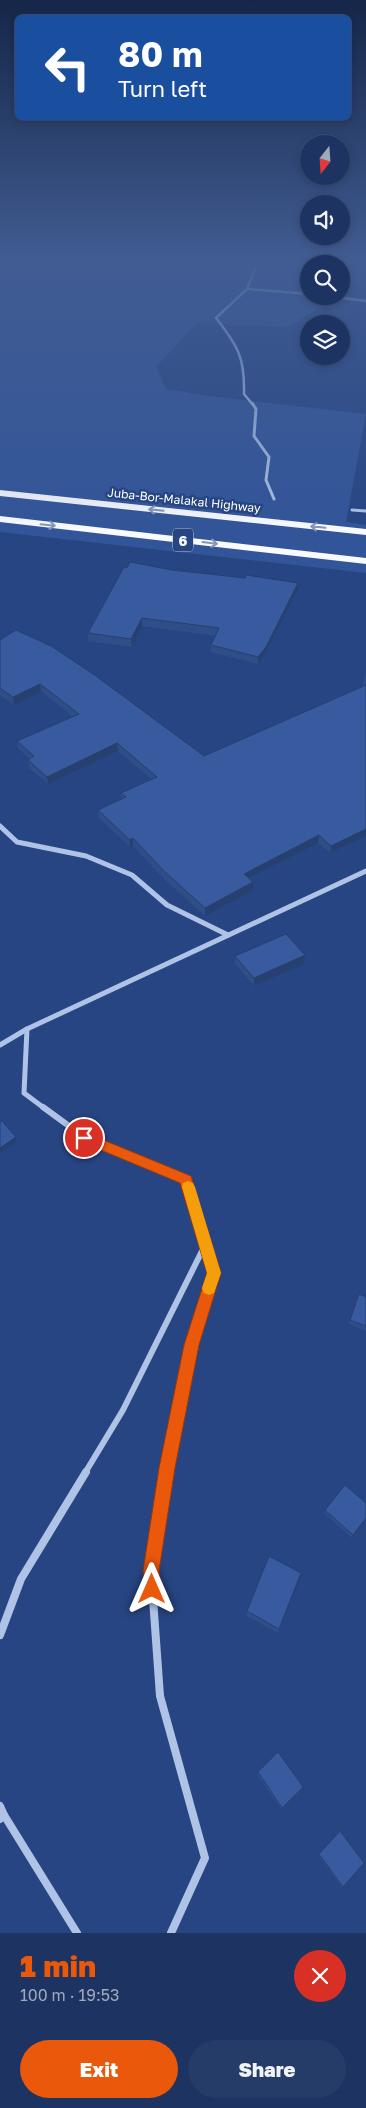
<!DOCTYPE html>
<meta charset="utf-8">
<style>
:root{--surface:#1d3462;--page:#253c68;--text:#f1f3f6;--muted:#a0aabe;--line:#3b4f77;--accent:#ea580c}
body{margin:0;font-family:"Golos Text",sans-serif;background:var(--page);color:var(--text);height:100vh;display:flex;flex-direction:column;font-size:19px;white-space:nowrap}
*{box-sizing:border-box;margin:0}
p{font-size:16px;color:var(--muted)}
.icon{flex:none;width:28px;height:28px;fill:none;stroke:currentColor;stroke-width:2;stroke-linecap:round;stroke-linejoin:round}
.map{position:relative;height:1933px;overflow:hidden}
.sheet{display:flex;flex-direction:column;background:var(--surface);flex:1}
.sheet>*{flex:none}
.top-card{position:absolute;left:15px;top:15px;width:336px;height:105px;border-radius:8px;box-shadow:0 2px 8px #0003,0 0 0 1px var(--line);background:#1a4fa0;color:#fff;overflow:hidden}
.needle{width:32px;rotate:197deg}
.buttons{position:absolute;left:300px;top:135px;display:grid;gap:10px}
.buttons a{display:grid;place-items:center;width:50px;height:50px;border-radius:50%;background:var(--surface);box-shadow:0 2px 8px #0003,0 0 0 1px var(--line);font-size:25px}
.pin{position:absolute;display:grid;place-items:center;width:42px;height:42px;color:#fff;margin:-21px;border:2px solid #fff;border-radius:50%;box-shadow:0 1px 5px #0007}
.me{position:absolute;width:55px;margin:-28px;rotate:0deg;stroke-linejoin:round;filter:drop-shadow(0 0 4px #0008)}
.turn{display:flex;align-items:center;gap:18px;height:105px;padding:0 20px;font-size:22px}
.turn .icon{width:65px;height:65px;stroke-width:2.5}
.turn b{display:block;font-size:35px;line-height:42px}
.round{display:grid;place-items:center;flex:none;width:52px;height:52px;border-radius:26px;background:var(--page)}
.summary{display:flex;align-items:center;justify-content:space-between;height:85px;padding:0 20px}
h1{font-size:30px;font-weight:800;line-height:38px;color:var(--accent)}
.cta{display:flex;gap:10px;margin-top:auto;padding:10px 20px}
.cta a{flex:1;height:58px;border-radius:30px;background:var(--accent);color:#fff;font-size:20px;font-weight:800;line-height:58px;text-align:center}
.cta a+a{background:var(--page);color:var(--text)}
.map>svg:first-child{display:block}
.green{fill:#325599}
.lines{fill:none;stroke-linecap:round;stroke-linejoin:round}
.minor-far4{stroke:#afc3e6;stroke-width:2.5}
.minor-far3{stroke:#afc3e6;stroke-width:3}
.minor-far2{stroke:#afc3e6;stroke-width:5}
.minor-far1{stroke:#afc3e6;stroke-width:6}
.minor{stroke:#afc3e6;stroke-width:8}
.trunk{fill:#f8fafe;fill-rule:evenodd}
.wall{fill:#2f4e88}
.shaded-wall{fill:#26406f}
.building{fill:#375b9e;stroke:#26406f}
.oneway{stroke:#8596ba}
.route{fill:#ea580c;stroke:#983908}
.slow{fill:#f59e0b}
.labels{text-anchor:middle;dominant-baseline:central;stroke-width:5;stroke-linejoin:round;paint-order:stroke}
.far-street-label{font-size:12px;fill:#fff;stroke:#274582}
.shield{fill:#274582;stroke:#bec7da;stroke-width:1}
.shield-label{font-size:14px;font-weight:bold;fill:#fff}
</style>
<div class="map">
<svg width="366" height="1933" viewBox="0 0 366 1933">
<rect width="100%" height="100%" fill="#274582"/>
<!-- green -->
<path class="green" d="M0,259H366L364,277L341,293V264H309V296H336L289,327L197,323L156,367L166,389L209,396L366,414L346,522L366,525V573L0,532Z"/>
<g class="lines">
<!-- minor-far4 -->
<g class="minor-far4">
<path d="M247,289L309,294"/>
<path d="M328,296L366,301"/>
<path d="M253,405L244,394C245,358 238,346 216,318L247,289L259,259"/>
</g>
<!-- minor-far3 -->
<g class="minor-far3">
<path d="M252,403L256,409L254,436L269,457L266,480L274,499"/>
<path d="M352,510L366,511"/>
</g>
<!-- minor-far2 -->
<g class="minor-far2">
<path d="M0,826L17,842L86,856L132,875L167,905L228,935"/>
<path d="M27,1029L24,1093L44,1108"/>
<path d="M0,1045L27,1029L366,871"/>
</g>
<!-- minor-far1 -->
<g class="minor-far1">
<path d="M43,1107L84,1137L186,1180L206,1243L123,1410L85,1473"/>
<path d="M166,1473L192,1345L214,1273L206,1244"/>
</g>
<!-- minor -->
<g class="minor">
<path d="M166,1472L151,1571L160,1696L205,1858L171,1933"/>
<path d="M0,1635L21,1579L86,1472"/>
<path d="M0,1806L4,1815L0,1819"/>
<path d="M4,1815L77,1933"/>
</g>
<!-- trunk -->
<g class="trunk">
<path d="M0,490L366,529V535L0,496Z"/>
<path d="M0,516L366,558V564L0,522Z"/>
</g>
</g>
<!-- wall -->
<g class="wall">
<path d="M172,570L245,578L297,591L265,654L258,664L211,652V645L216,636L142,626L132,647L88,641V633Z"/>
<path d="M0,640L204,756L364,686H363L364,678L366,674V836L330,853L318,843L249,878L253,882V890L205,916L163,878L133,846L130,847L99,818L98,810L121,799V793L151,779L118,751L48,784L29,768L28,760L30,759L18,749L17,741L73,717L41,691L14,705L0,695Z"/>
<path d="M305,955L304,964L254,986L235,964V956Z"/>
<path d="M366,1297V1331L349,1324L350,1320Z"/>
<path d="M366,1503V1520L352,1538L324,1513L325,1510Z"/>
<path d="M301,1573L278,1633L246,1616L247,1611Z"/>
<path d="M258,1772L302,1789L281,1809L257,1774Z"/>
<path d="M340,1831L343,1887L342,1888L318,1855Z"/>
</g>
<!-- shaded-wall -->
<g class="shaded-wall">
<path d="M298,583L297,591L265,654L258,664V657Z"/>
<path d="M142,618V626L132,647L131,639Z"/>
<path d="M40,684L41,691L14,705L13,697Z"/>
<path d="M117,743L118,751L48,784L47,777Z"/>
<path d="M366,829V836L330,853L331,846Z"/>
<path d="M319,835L318,843L243,881L244,874Z"/>
<path d="M133,838V846L130,847V840Z"/>
<path d="M253,882V890L205,916V908Z"/>
<path d="M305,955L304,964L254,986V978Z"/>
<path d="M16,1137L17,1141L0,1153V1148Z"/>
<path d="M366,1518V1520L352,1538L353,1535Z"/>
<path d="M301,1573L300,1578L278,1633L279,1629Z"/>
</g>
<!-- building -->
<g class="building">
<path d="M130,562L172,570L245,578L246,575L298,583L266,647L258,657L211,645L219,628L142,618L131,639L88,633L124,567L127,568Z"/>
<path d="M16,630L51,646L96,676L204,756L366,685V829L331,846L319,835L244,874L253,882L205,908L163,870L133,838L130,840L98,810L126,797L121,793L157,777L117,743L47,777L28,760L34,756L17,741L79,714L40,684L13,697L0,688V640Z"/>
<path d="M286,934L305,955L254,978L235,956Z"/>
<path d="M2,1121L16,1137L0,1148V1122Z"/>
<path d="M359,1294L366,1297V1326L350,1320Z"/>
<path d="M345,1485L366,1503V1518L353,1535L325,1510Z"/>
<path d="M269,1556L301,1573L279,1629L247,1611Z"/>
<path d="M278,1752L303,1787L282,1808L258,1772Z"/>
<path d="M340,1831L364,1863L343,1887L319,1854Z"/>
</g>
<!-- one-way arrows -->
<defs><path id="oneway-shaft" d="M-6 0H5M1.5-3L5.5 0L1.5 3" fill="none" stroke-width="1.6" stroke-linecap="round" stroke-linejoin="round" transform="scale(1.25)"/></defs>
<g class="oneway">
<use href="#oneway-shaft" transform="translate(156 510) rotate(-174)"/>
<use href="#oneway-shaft" transform="translate(48 525) rotate(6)"/>
<use href="#oneway-shaft" transform="translate(318 527) rotate(-174)"/>
<use href="#oneway-shaft" transform="translate(210 543) rotate(7)"/>
</g>
<!-- sky -->
<linearGradient id="sky" x2="0" y2="1"><stop stop-color="#152648"/><stop offset="0.49" stop-color="#415c92"/><stop offset="1" stop-color="#415c92" stop-opacity="0"/></linearGradient>
<rect width="366" height="530" fill="url(#sky)"/>
<!-- route -->
<path class="route" d="M84,1132L191,1176L221,1273L199,1345L175,1468L159,1571L161,1589L158,1595L152,1597L146,1595L143,1571L159,1468L184,1345L207,1273L180,1183L79,1141L77,1138Z"/>
<!-- slow -->
<path class="slow" d="M188,1181L193,1183L195,1187L221,1273L214,1293L209,1295L204,1293L202,1288L207,1273L182,1187L183,1183Z"/>
<g class="labels">
<!-- far-street labels -->
<g class="far-street-label">
<text transform="translate(184 500) rotate(6)">Juba-Bor-Malakal Highway</text>
</g>
<!-- shield labels -->
<rect class="shield" x="173" y="528.5" width="20" height="23" rx="4"/>
<g class="shield-label">
<text x="183" y="540">6</text>
</g>
</g>
</svg>
<div class="buttons">
<a><svg class="needle" viewBox="-14 -14 28 28"><path d="M0-13l5 13h-10z" fill="#e53935"/><path d="M0 13l5-13h-10z" fill="#a0aabe"/></svg></a>
<a><svg class="icon" aria-label="sound" viewBox="0 0 24 24"><path d="M4 9h4l5-4v14l-5-4H4zM17 9q2 3 0 6"/></svg></a>
<a><svg class="icon" aria-label="search" viewBox="0 0 24 24"><circle cx="10" cy="10" r="6"/><path d="M15 15l6 6"/></svg></a>
<a><svg class="icon" aria-label="layers" viewBox="0 0 24 24"><path d="M12 4l9 5-9 5-9-5zM3 14l9 5 9-5"/></svg></a>
</div>
<div class="pin" style="left:84px;top:1138px;background:#d93025"><svg class="icon" aria-label="arrive" viewBox="0 0 24 24"><path d="M6 21V4h12l-3 4 3 4H6"/></svg></div>
<svg class="me" style="left:152px;top:1589px" viewBox="-20 -20 40 40"><path d="M0-17L14 15 0 8-14 15z" fill="#ea580c" stroke="#fff" stroke-width="4"/></svg>
<div class="top-card">
<div class="turn"><svg class="icon" aria-label="left" viewBox="0 0 24 24"><path d="M17 20v-9H6M10 6l-5 5 5 5"/></svg><div><b>80 m</b>Turn left</div></div>
</div>
</div>
<section class="sheet">
<div class="summary"><div><h1>1 min</h1><p>100 m · 19:53</p></div><a class="round" style="background:#d93025;color:#fff"><svg class="icon" aria-label="close" viewBox="0 0 24 24"><path d="M6 6l12 12M18 6L6 18"/></svg></a></div>
<div class="cta"><a>Exit</a><a>Share</a></div>
</section>
